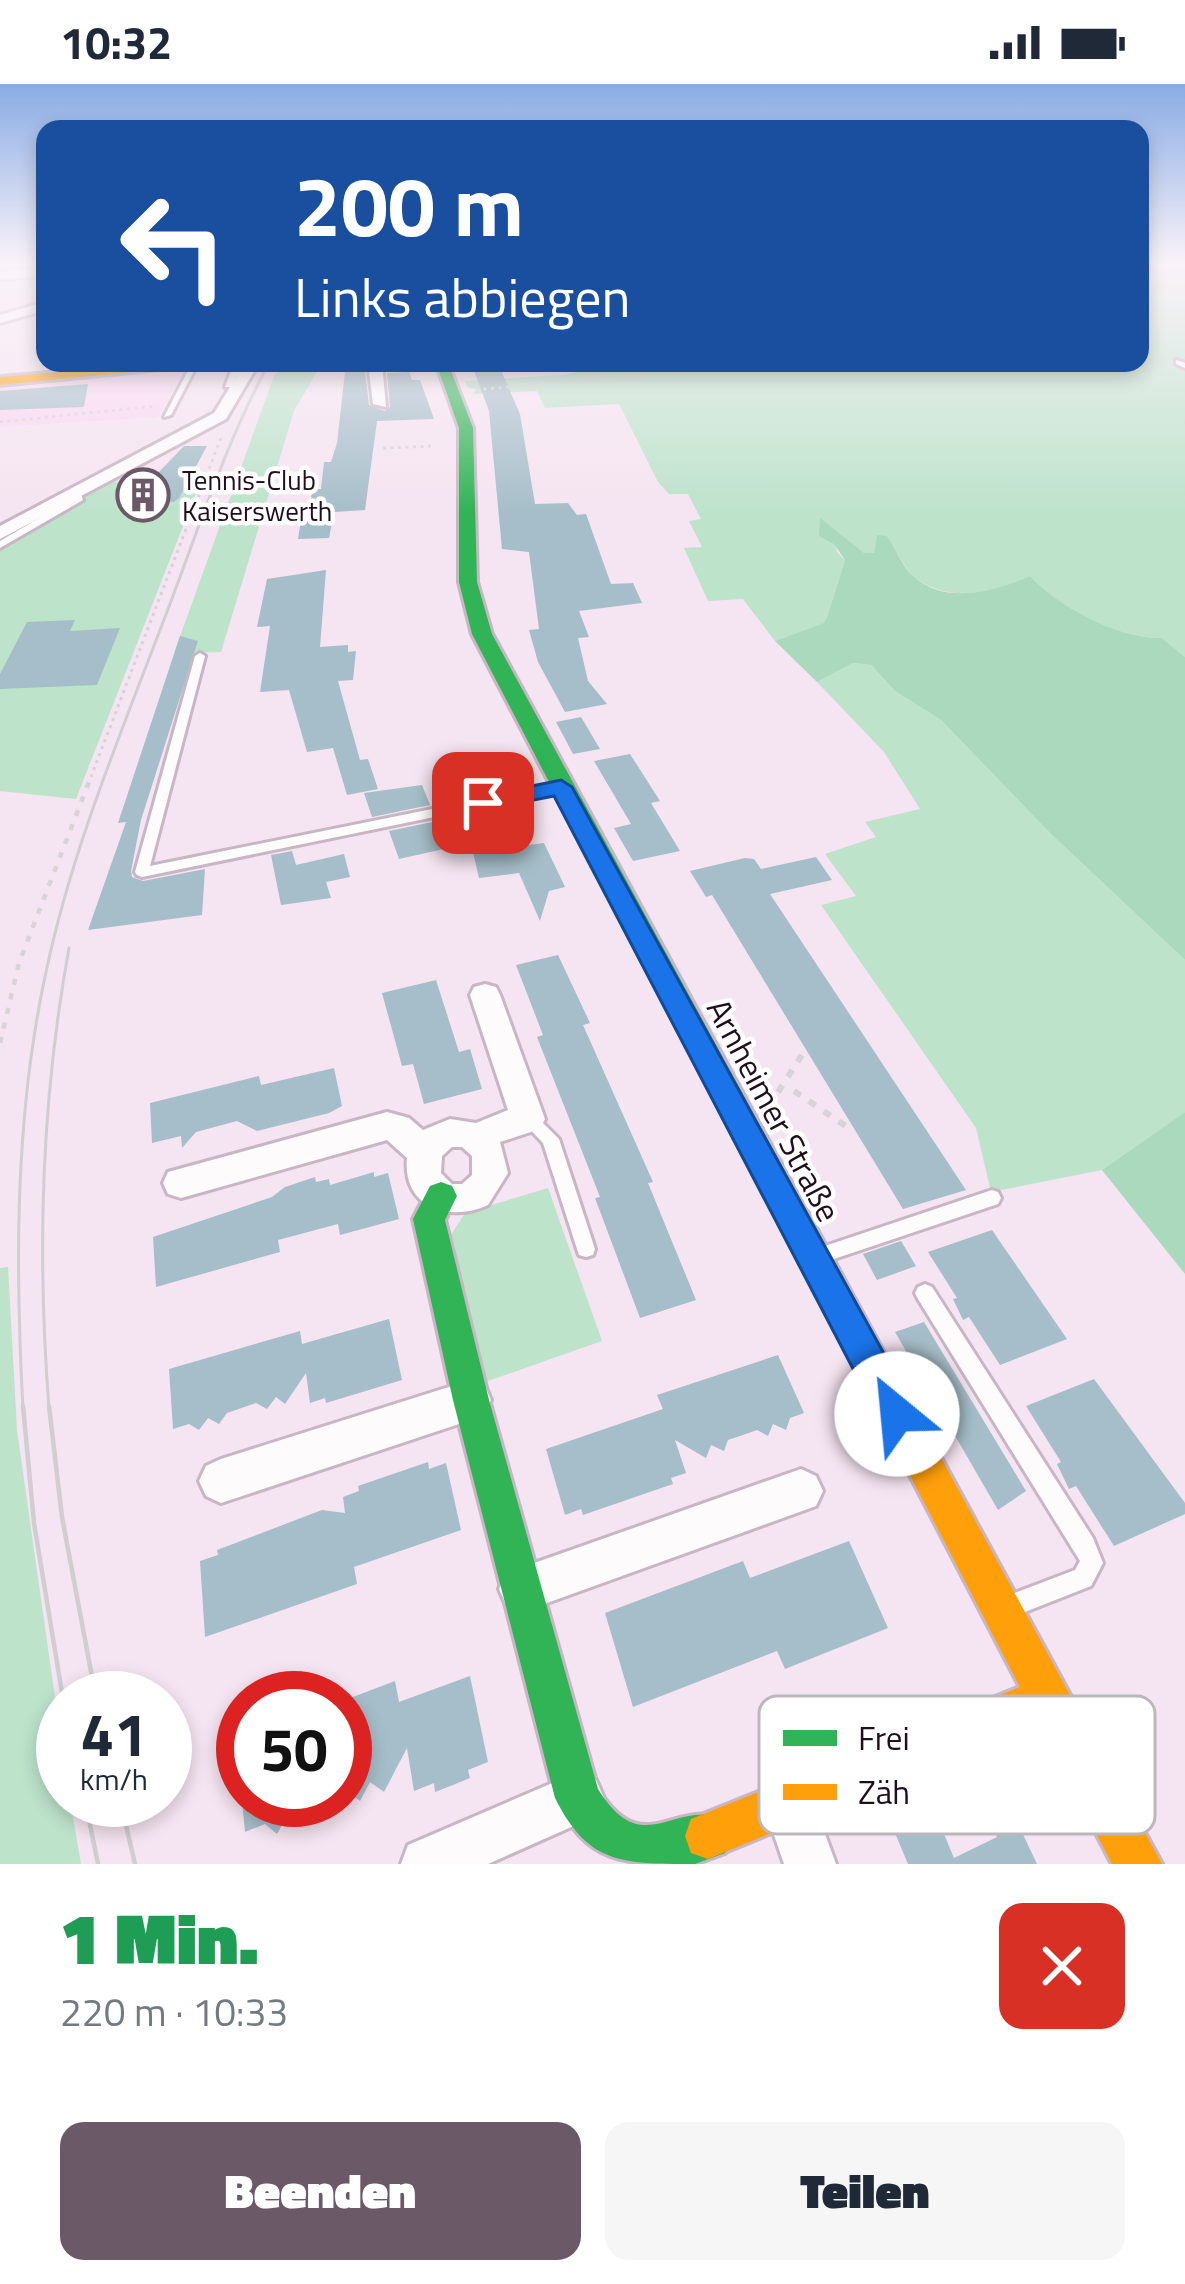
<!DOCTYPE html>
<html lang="de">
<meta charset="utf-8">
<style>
:root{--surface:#fff;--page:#f6f6f7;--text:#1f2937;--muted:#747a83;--accent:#6b5967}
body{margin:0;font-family:"Titillium Web",sans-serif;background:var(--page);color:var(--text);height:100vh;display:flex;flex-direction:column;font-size:45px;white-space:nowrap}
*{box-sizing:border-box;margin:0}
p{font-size:39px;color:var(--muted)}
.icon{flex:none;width:66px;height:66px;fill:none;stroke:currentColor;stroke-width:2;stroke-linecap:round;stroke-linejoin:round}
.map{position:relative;height:1780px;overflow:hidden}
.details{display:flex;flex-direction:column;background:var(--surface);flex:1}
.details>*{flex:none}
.top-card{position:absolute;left:36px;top:36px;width:1113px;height:252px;border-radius:24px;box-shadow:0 6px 18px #0003;background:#1a4fa0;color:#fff;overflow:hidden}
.speed{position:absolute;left:36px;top:1587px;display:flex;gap:24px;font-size:60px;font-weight:700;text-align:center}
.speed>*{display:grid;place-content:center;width:156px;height:156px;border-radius:50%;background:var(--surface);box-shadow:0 6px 18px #0003;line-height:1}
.speed small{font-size:30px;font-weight:400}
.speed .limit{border:18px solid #d22;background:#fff;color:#111}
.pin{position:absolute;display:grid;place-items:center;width:102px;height:102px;color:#fff;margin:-51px;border-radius:24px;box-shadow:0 6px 18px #0006}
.me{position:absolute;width:132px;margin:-66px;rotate:332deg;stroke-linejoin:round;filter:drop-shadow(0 0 9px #0008)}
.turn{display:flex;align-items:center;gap:42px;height:252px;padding:0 60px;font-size:54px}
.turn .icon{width:156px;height:156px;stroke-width:2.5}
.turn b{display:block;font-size:84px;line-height:102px}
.round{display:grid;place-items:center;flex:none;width:126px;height:126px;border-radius:24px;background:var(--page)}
.overview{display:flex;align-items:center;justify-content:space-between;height:204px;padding:0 60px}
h1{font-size:72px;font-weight:800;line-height:90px;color:#1e9e55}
.action{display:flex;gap:24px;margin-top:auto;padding:24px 60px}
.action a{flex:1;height:138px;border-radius:24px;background:var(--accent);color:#fff;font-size:48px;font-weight:800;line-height:138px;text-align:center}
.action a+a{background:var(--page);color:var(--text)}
.status{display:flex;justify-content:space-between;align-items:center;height:84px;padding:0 60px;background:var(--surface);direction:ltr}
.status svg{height:33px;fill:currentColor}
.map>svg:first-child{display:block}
.built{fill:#f9d7f1}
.green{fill:#bde3cb}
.forest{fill:#aad9bd}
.building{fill:#a6bec9}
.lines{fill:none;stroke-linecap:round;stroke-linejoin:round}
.lane-casing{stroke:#c8b6c4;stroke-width:6}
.street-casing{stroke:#c8b6c4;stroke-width:6}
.fast-casing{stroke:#c8b6c4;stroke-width:6}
.slow-casing{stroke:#c8b6c4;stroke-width:6}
.path-far2{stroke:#d8d3d7;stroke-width:3;stroke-dasharray:3 4.5;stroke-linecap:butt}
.path-far1{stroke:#d8d3d7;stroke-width:4.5;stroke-dasharray:6 9;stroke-linecap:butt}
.path{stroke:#d8d3d7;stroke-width:6;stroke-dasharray:8 10;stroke-linecap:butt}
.lane{fill:#fefbfd;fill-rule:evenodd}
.street{fill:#fefbfd;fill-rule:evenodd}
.fast{fill:#30b455;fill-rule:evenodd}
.slow{fill:#ff9f0a;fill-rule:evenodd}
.tram-far1{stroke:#d2cdd1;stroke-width:3}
.tram{stroke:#d2cdd1;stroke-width:4.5}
.route{fill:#1a73e8;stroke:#114b97;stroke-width:3}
.labels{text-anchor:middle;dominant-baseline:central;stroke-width:9;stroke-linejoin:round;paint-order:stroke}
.far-poi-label{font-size:27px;fill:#210e1d;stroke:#fff;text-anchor:start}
.street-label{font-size:33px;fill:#210e1d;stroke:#fff}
.key{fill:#fff;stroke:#bcb7bb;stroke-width:3}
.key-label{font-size:33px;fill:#210e1d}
</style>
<div class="status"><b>10:32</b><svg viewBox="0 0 49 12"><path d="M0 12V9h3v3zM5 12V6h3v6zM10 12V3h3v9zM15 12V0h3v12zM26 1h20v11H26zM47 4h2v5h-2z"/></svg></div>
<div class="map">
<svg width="1185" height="1780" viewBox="0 0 1185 1780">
<rect width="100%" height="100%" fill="#f5e4f1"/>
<!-- built -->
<path class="built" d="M185,286L158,333L0,343V301Z"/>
<!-- green -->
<g class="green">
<path d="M1140,180L1185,182V573L1162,554C1121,556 1057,522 1030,492C995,508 950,520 915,494C904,485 896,464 887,452H877L874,469H864L831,444L837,468L845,476L825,539L775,557L743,515L708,517L684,464L702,463L689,437L701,435L688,410H669L658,398L619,320L545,324L537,307L472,310L478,305L468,304L465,297L563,291L610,279H1140Z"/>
<path d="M284,279H322L294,327L221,568L174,569L274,292Z"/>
<path d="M106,397L198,404L76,715L0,707V452Z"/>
<path d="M853,579L871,581L895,607L941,636L1049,748L1185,876V1028L1102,1086L991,1108L976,1044L821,821L856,812L825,770L876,753L865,738L920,725L884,668L817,598Z"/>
<path d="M548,1104L602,1257L485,1298L447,1157L465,1129Z"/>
<path d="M8,1183L17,1346L63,1670V1716H70L81,1780H0V1184Z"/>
</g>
<!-- forest -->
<g class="forest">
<path d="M820,434L864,469H874L877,451L887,452C896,464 902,483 913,492C945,522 996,507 1030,492C1057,522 1121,556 1162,554L1185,573V876L1049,748L941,636L895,607L871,581L853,579L817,598L775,557L824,539L827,533L845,476L834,460L819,452Z"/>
<path d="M1185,1028V1190L1102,1086Z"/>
</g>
<!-- building -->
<g class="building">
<path d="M346,279H364L369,321L385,327L390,323L387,289L409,288L412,296H420L434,335L377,337L365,426L334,428L329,454L298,455L302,430L310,429L312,405H321L324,378H331L337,359Z"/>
<path d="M471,279H496L500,284L520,330L535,420L568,419L577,431L586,430L611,500L633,499L642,519L579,527L589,553L578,554L588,597L607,620L565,628L538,578L529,546L539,545L529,468L502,465L489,327Z"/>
<path d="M88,300L84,323L0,326V307Z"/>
<path d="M184,362H207L179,414L174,418L133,415Z"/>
<path d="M326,486L320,563L348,561V568L356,567L353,596L338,597L360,676L368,675L378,705L347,711L333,664L307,668L289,606L260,608L270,542L257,543L267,495Z"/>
<path d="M75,536L70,547L120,544L97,601L0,605V590L27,538Z"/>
<path d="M180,552L198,557L141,736L131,787L132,793L143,797L205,785L202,831L88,846L126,738L118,739Z"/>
<path d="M581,633L600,665L573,670L556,638Z"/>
<path d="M630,670L660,717L651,719L680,767L633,777L614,744L631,740L594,677Z"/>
<path d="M422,701L430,721L372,733L364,709Z"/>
<path d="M437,737L448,764L399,775L389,747Z"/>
<path d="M544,759L565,803L549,807L540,837L519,789L479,794L473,768Z"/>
<path d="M292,767L296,781L344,770L350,793L326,798L331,814L281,821L271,771Z"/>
<path d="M816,773L832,796L770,810L966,1106L903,1125L712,811L706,813L690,787L745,774L754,775L761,785Z"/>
<path d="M558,871L590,939L583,941L653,1098L648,1099L696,1216L640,1234L595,1114L600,1113L537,953L543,951L516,881Z"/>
<path d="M436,896L459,968L470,965L482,1005L424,1020L413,980L402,982L382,909Z"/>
<path d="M334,984L342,1022L329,1029L257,1047L237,1037L196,1048L182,1064L181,1052L152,1059L150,1019L259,992L261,1001Z"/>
<path d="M374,1088V1093L388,1089L399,1135L340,1151L338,1140L278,1156L280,1168L156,1203L153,1153L272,1113L285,1103L315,1093L316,1098L329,1095L330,1101Z"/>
<path d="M992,1146L1067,1255L1000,1281L969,1233L963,1236L953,1215L957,1214L928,1168Z"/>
<path d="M901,1157L916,1182L877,1196L863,1170Z"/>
<path d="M389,1235L402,1296L326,1319L325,1314L310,1319L306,1289L285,1320L276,1313L267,1325L256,1319L227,1329L219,1340L208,1334L199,1346L189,1340L173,1345L169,1285L300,1247L302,1260Z"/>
<path d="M924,1238L1026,1407L998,1426L895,1248Z"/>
<path d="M778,1271L804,1329L790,1334L786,1346L773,1340L768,1352L757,1346L743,1351L728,1356L724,1367L711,1361L706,1374L675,1356L686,1389L671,1394L673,1400L583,1431L581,1425L565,1431L546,1365L663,1325L657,1311Z"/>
<path d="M1094,1295L1185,1419V1430L1114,1462L1076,1402L1069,1405L1057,1380L1061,1378L1026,1322Z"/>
<path d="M428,1378L429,1385L446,1379L461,1446L354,1483L357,1500L205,1553L200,1477L218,1471L217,1466L322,1426L345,1429L343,1413L359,1407L358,1402Z"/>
<path d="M849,1457L888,1544L785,1585L777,1567L633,1623L605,1529L743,1477L750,1494Z"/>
<path d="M470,1592L488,1678L468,1686L470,1694L453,1701L435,1708L434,1699L414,1707L407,1664L384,1708L370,1698L360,1717L345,1706V1616L395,1597L399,1618Z"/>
<path d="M1001,1704L1037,1780H908L895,1749L936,1731L954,1774L997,1753L979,1713Z"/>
<path d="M242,1716H296L277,1750L265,1740L245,1748Z"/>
</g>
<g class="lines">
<!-- lane casing -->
<g class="lane-casing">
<g id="lane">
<path d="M1176,276L1185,279V284L1176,280Z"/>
<path d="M192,279L197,281L171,331L164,333Z"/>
<path d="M231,287L250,289L237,291L231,303H225Z"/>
<path d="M74,407H80L83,416L0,464V457L75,413Z"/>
<path d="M200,569L205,572L150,782L561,699L567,703L561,707L142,793L137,791L135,788L195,572Z"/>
<path d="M528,1028L534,1030L559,1055L595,1165L593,1171L586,1173L579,1171L577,1165L543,1059L520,1035L522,1030Z"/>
<path d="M992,1106L998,1108L1001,1114L998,1120L822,1179L815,1177L813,1171L815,1165L822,1163Z"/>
<path d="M925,1200L932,1203L1093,1454L1103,1479L1091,1502L1012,1533L1004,1529L1000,1521L1004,1513L1075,1486L1080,1477L918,1215L915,1209L918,1203Z"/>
</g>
</g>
<!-- street casing -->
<g class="street-casing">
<g id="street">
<path d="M45,184V192L0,195V187Z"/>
<path d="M45,218V226L0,239V231Z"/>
<path d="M245,279H259L226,335L0,455V442L214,329Z"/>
<path d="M368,279H382L386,323L373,320Z"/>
<path d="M485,900L496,903L500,911L545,1035L540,1045L500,1058L508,1089L488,1121C450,1139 402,1124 407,1074L387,1056L181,1114L168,1110L163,1099L168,1088L387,1028L409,1034L423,1046L450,1035L476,1039L508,1026L470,911L474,903ZM452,1063H462L472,1072V1091L462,1100H452L441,1089L442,1072Z"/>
<path d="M471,1296L485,1302L491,1316L485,1330L471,1336L221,1419L206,1412L199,1397L206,1382L221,1375Z"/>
<path d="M801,1385L816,1392L823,1407L816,1422L522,1528L506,1521L499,1505L506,1489Z"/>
<path d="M578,1688L596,1696L604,1714L596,1732L488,1780H401L408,1761Z"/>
<path d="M789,1693L807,1701L836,1780H784L763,1719L771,1701Z"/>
</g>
</g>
<!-- fast casing -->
<g class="fast-casing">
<g id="fast">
<path d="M436,279H448L473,344L477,498L492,550L834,1177L839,1188L834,1199L822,1204L810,1199L472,550L459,498V344Z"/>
<path d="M441,1098L452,1102L457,1112L445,1136L489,1316L598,1705C643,1778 674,1714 725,1735L731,1752L725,1769L695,1780C621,1780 588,1780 555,1714L453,1316L413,1135L430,1102Z"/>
</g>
</g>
<!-- slow casing -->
<g class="slow-casing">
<g id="slow">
<path d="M169,279H222L0,301V293Z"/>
<path d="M822,1172L834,1177L1162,1780H1112L1039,1639L708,1775L691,1769L685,1752L691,1735L1020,1603L810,1199L805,1188L810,1177Z"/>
</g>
</g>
<!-- path-far2 -->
<g class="path-far2">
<path d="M1166,180L1185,196"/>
<path d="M651,286L675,279"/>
<path d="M476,306L635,291L696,279"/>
<path d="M0,338L156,322"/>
<path d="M383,364L433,362"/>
<path d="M91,693L222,351"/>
</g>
<!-- path-far1 -->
<path class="path-far1" d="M0,959L19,879L92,690"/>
<!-- path -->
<g class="path">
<path d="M794,1007L850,1045"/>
<path d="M778,1008L804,968"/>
</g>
<!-- lane -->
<use href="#lane" class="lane"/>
<!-- street -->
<use href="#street" class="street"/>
<!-- fast -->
<use href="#fast" class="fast"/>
<!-- slow -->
<use href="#slow" class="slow"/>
<!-- tram-far1 -->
<g class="tram-far1">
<path d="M23,1325C15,1179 15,1030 46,888C72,765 121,649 165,533C198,447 225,360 269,279"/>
<path d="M49,1325C37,1168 41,1018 69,864"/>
</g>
<!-- tram -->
<g class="tram">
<path d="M23,1322L34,1439L63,1615"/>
<path d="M49,1322L62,1433L96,1614"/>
<path d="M85,1716L98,1780"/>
<path d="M120,1716L135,1780"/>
</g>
</g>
<!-- sky -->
<linearGradient id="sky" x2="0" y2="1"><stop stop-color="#89ace4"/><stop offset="0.42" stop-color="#faf3f9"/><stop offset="1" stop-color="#faf3f9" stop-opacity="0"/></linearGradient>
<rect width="1185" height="429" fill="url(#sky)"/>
<!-- route -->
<path class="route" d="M561,696L572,703L910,1317L916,1330L910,1344L897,1349L884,1344L554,712L483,726L472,719L483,712Z"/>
<!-- icons -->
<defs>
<g id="building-ring" transform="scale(2.7)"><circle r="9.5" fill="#fff" stroke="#6b5967" stroke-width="1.5"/><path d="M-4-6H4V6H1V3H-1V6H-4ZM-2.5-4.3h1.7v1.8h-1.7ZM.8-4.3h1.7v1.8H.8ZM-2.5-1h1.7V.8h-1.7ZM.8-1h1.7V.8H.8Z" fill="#6b5967"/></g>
</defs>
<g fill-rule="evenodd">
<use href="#building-ring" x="143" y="411"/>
</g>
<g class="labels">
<!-- far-poi labels -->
<g class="far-poi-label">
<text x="182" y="395">Tennis-Club<tspan x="182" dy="31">Kaiserswerth</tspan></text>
</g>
<!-- street labels -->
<g class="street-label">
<text transform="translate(774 1026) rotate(62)">Arnheimer Straße</text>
</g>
</g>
<!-- legend -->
<rect x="759" y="1612" width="396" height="138" rx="18" class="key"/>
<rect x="783" y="1646" width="54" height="16" fill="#30b455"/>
<rect x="783" y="1700" width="54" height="16" fill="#ff9f0a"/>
<g class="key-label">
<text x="858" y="1666">Frei</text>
<text x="858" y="1720">Zäh</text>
</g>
</svg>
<div class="speed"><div>41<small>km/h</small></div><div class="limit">50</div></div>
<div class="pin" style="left:483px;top:719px;background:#d93025"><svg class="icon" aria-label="arrive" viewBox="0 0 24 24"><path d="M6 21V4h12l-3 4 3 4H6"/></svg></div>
<svg class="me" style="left:897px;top:1330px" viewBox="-20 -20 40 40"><circle r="19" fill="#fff"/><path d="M0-13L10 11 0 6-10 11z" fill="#1a73e8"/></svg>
<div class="top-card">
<div class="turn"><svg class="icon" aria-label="left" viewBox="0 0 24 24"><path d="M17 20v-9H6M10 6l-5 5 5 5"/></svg><div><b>200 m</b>Links abbiegen</div></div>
</div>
</div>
<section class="details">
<div class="overview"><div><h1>1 Min.</h1><p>220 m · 10:33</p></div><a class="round" style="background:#d93025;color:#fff"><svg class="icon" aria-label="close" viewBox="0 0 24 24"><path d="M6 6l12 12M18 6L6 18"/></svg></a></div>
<div class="action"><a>Beenden</a><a>Teilen</a></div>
</section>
